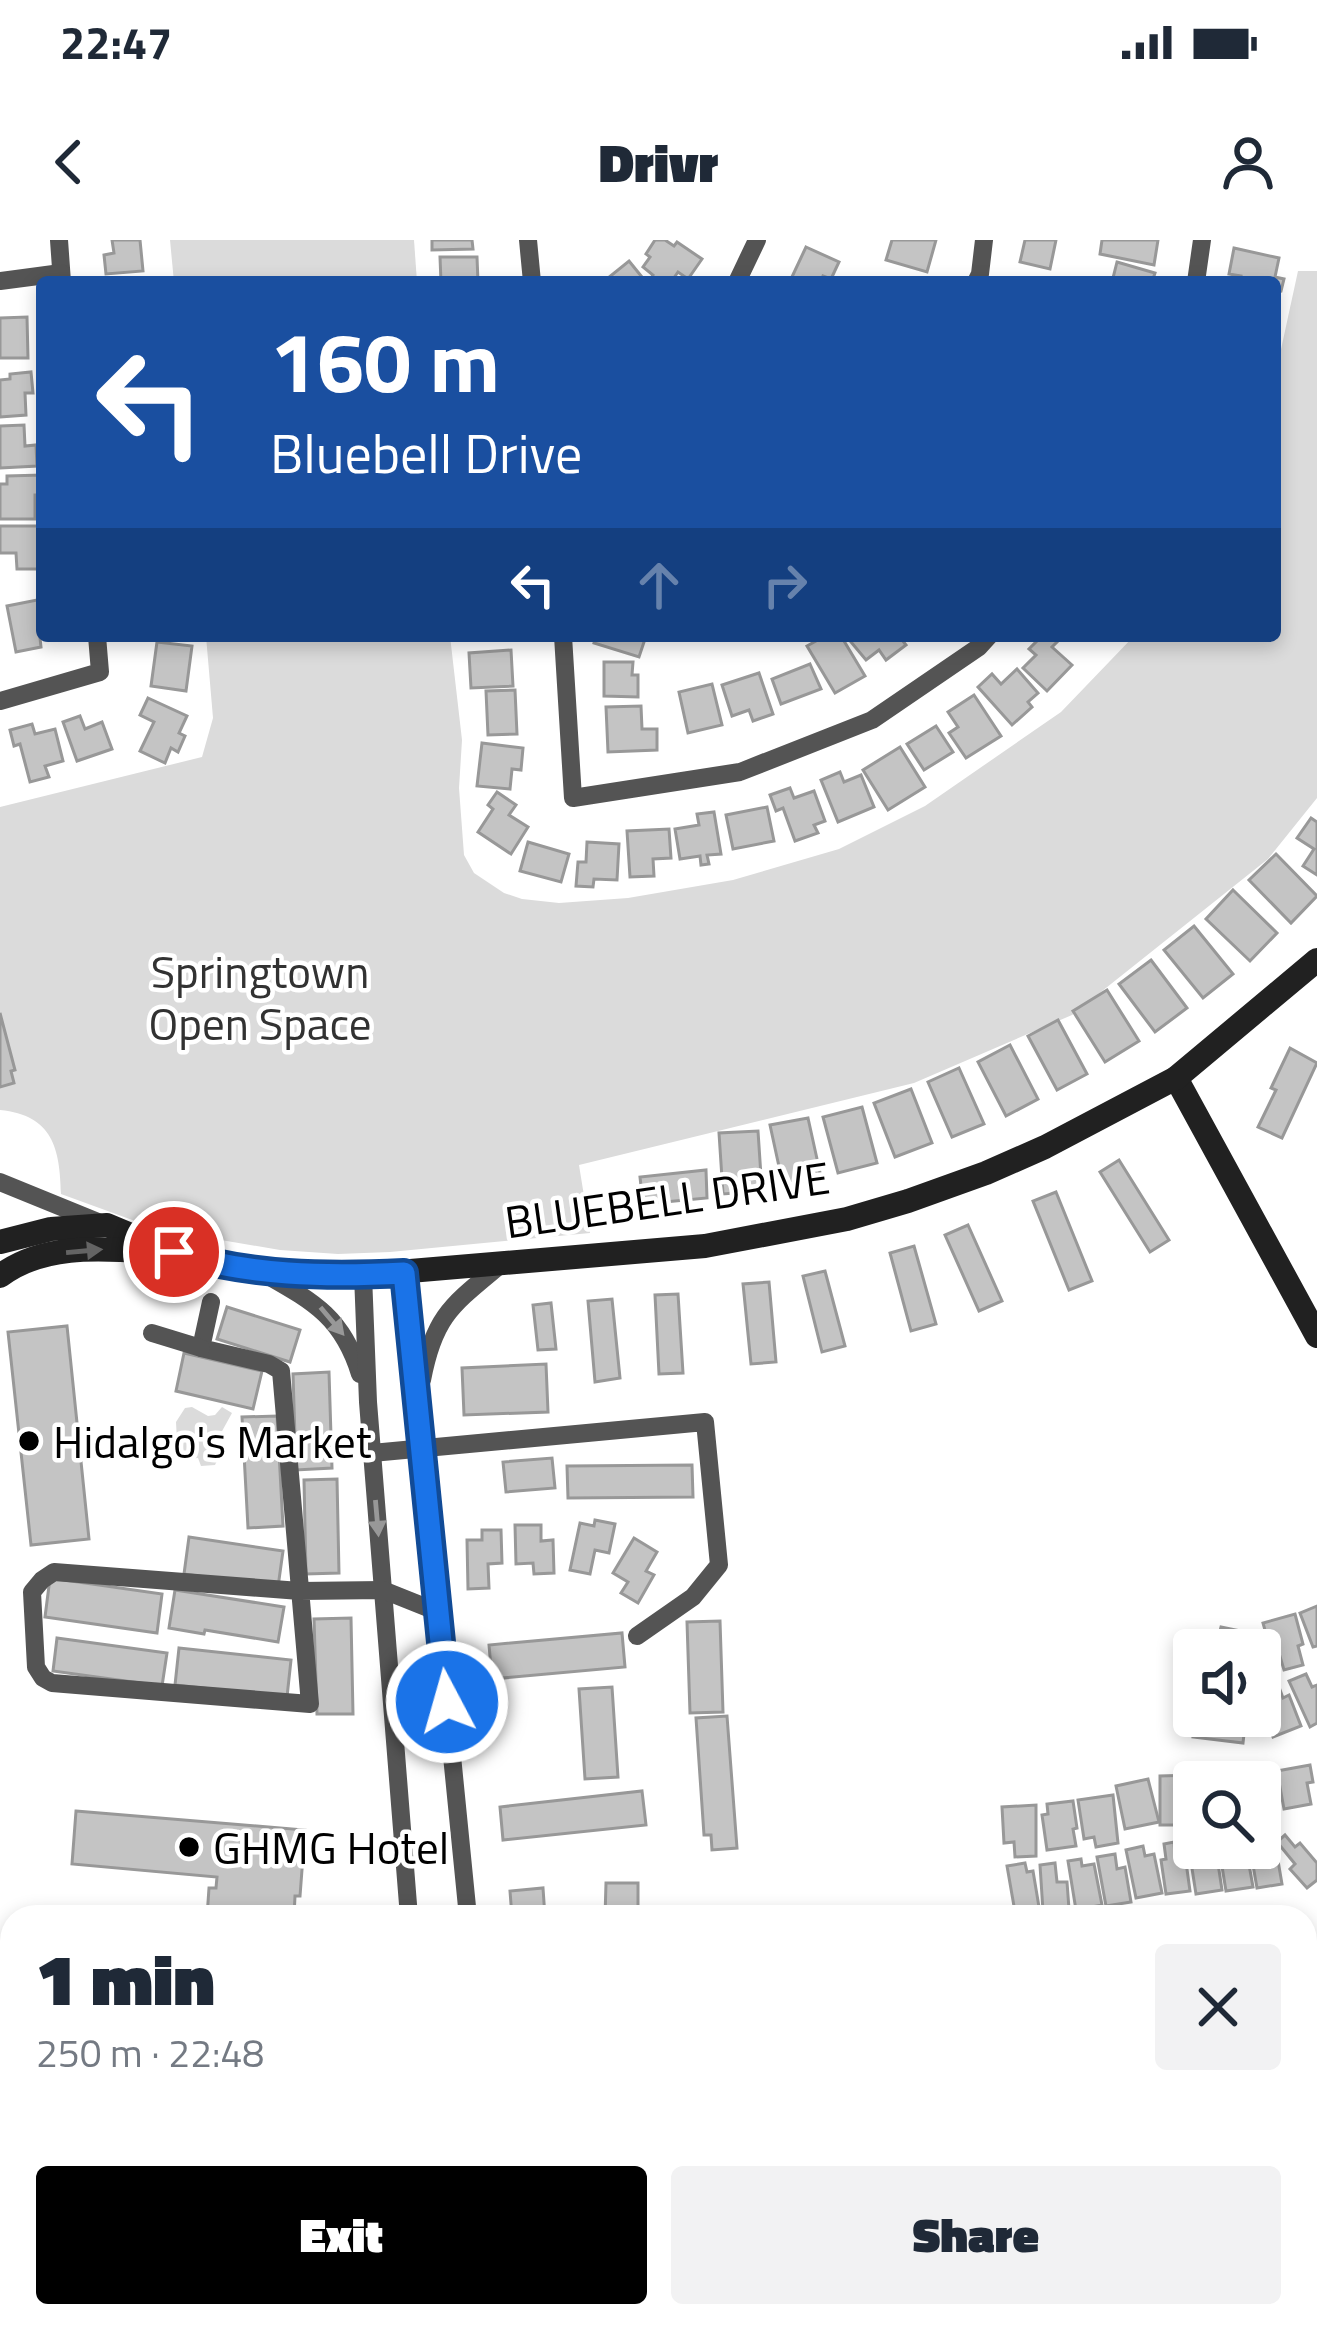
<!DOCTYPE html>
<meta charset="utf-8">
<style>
:root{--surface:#fff;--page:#f2f2f3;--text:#1f2937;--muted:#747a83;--accent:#000}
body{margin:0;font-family:"Titillium Web",sans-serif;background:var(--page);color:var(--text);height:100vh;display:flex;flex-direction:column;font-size:45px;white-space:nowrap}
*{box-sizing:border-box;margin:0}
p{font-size:39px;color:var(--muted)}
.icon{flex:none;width:66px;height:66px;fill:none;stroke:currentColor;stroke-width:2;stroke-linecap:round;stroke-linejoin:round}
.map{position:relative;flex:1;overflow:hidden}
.panel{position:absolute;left:0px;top:1665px;width:1317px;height:423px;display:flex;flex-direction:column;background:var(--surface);border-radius:36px 36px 0 0;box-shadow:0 6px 18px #0003}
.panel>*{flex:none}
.top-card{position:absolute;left:36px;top:36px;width:1245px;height:366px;border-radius:12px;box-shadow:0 6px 18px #0003;background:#1a4fa0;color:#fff;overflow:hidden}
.fabs{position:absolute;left:1173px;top:1389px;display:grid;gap:24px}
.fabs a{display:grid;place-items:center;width:108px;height:108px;border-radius:12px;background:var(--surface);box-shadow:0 6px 18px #0003;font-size:60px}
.pin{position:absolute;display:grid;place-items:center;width:102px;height:102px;color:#fff;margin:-51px;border:6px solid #fff;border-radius:50%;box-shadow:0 3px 12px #0007}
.me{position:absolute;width:132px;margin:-66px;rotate:354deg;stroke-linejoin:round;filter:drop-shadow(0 0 9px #0008)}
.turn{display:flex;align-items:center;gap:42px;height:252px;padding:0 36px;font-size:54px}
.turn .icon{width:156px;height:156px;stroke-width:2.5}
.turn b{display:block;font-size:84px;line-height:102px}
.lanes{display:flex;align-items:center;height:114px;padding:0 36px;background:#0003;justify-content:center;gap:60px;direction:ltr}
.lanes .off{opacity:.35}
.round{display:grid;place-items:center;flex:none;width:126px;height:126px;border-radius:12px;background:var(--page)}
.summary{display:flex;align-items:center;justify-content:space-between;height:204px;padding:0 36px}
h1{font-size:72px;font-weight:800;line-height:90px}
.action{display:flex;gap:24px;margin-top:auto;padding:24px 36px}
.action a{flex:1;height:138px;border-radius:12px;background:var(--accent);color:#fff;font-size:48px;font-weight:800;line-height:138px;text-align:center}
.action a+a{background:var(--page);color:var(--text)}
.status{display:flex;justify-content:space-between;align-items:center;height:84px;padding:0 60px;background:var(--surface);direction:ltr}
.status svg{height:33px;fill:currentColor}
header{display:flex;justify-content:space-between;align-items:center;height:156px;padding:0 36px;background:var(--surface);font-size:54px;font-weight:800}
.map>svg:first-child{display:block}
.green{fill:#dbdbdb}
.building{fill:#c4c4c4;stroke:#989898;stroke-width:3}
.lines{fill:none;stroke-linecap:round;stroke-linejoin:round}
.highway-casing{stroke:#dbdbdb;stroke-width:39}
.street{stroke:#545454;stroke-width:18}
.secondary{stroke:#212121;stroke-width:24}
.highway{stroke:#000;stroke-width:33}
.oneway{fill:#646464}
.oneway2{fill:#989898}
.route-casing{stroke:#114b97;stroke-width:30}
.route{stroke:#1a73e8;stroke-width:21}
.poi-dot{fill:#000;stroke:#fff;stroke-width:4.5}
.labels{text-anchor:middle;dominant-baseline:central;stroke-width:9;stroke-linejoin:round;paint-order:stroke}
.park-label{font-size:45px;fill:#323232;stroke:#fff}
.street-label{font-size:45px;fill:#000;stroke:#fff}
.poi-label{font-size:45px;fill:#000;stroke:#fff;text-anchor:start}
</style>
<div class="status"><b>22:47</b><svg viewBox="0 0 49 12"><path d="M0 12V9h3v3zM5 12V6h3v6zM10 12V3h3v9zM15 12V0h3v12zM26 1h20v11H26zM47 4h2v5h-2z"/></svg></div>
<header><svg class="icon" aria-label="back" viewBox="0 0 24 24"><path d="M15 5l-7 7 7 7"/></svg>Drivr<svg class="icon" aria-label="person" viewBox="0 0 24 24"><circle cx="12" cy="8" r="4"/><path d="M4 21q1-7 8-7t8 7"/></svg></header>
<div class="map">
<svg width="1317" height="2087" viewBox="0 0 1317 2087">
<rect width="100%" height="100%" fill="#fff"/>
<!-- green -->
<g class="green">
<path d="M170,0H414L417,42H174Z"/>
<path d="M1298,31H1317V558L1268,619L1072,775L914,843L579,925L590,993L390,1012L338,1014L280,1010L157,989L61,954C60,909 53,875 0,870V567L202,517L213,478L206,396H450L462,500L459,548L464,615L474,633L504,653L522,659L559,663L628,658L733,640L839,609L925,566L1061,472L1134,396H1275V137Z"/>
<path d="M192,1167L208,1176L215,1175L222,1167L232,1173L221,1193V1212L215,1225L201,1226L198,1218L178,1220L176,1182L185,1168Z"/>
</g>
<!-- building -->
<g class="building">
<path d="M112,0H140L143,31L106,34L104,15L114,13Z"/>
<path d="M432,0H472L473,9L432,10Z"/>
<path d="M655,0H665L674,6L677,2L702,19L688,39L678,32L671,42H649L653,35L643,27L650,17L646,14Z"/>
<path d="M892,0H936L927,32L886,20Z"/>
<path d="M1025,0H1056L1050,29L1020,22Z"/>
<path d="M1102,0H1158L1154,25L1100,14Z"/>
<path d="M806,7L839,22L831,39L823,36L821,42H799L791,39Z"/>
<path d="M1234,8L1279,18L1275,37L1284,39L1281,51L1275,50V42H1240L1241,36L1229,34Z"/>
<path d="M440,17H477L478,42H441Z"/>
<path d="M629,21L646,42H603Z"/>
<path d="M1117,22L1155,33L1152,42H1112Z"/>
<path d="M27,77L28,118H0V78Z"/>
<path d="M31,132L33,153H25L26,175L0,177V140L10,139V134Z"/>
<path d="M24,185L25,206L36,205L37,226L0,228V186Z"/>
<path d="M42,235V255H35V279H0V244H7V236Z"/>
<path d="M0,286H42L40,329H17L16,313H0Z"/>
<path d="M42,359V396H51L40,398L41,407L16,412L7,366Z"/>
<path d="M596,396H646L639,417L594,403Z"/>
<path d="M825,396H841L865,436L835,453L807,406Z"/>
<path d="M846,396H899L906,405L886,420L879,410L866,420Z"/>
<path d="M1042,396H1051L1057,402L1052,407L1072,425L1047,451L1023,428L1036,415L1029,409Z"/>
<path d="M157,402L192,406L186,451L151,446Z"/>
<path d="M511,410L513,446L471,448L469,413Z"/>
<path d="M604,422H633L632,435H638V457L604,456Z"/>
<path d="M810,424L821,449L781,464L772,439Z"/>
<path d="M1017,429L1038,453L1028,462L1032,467L1012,485L978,447L992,434L1001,444Z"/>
<path d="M759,433L773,474L753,481L749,470L732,476L722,445Z"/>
<path d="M712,444L722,485L688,493L679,452Z"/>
<path d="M515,450L517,494L488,495L486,451Z"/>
<path d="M974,455L1001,496L966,518L949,493L958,487L948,472Z"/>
<path d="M148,458L187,476L179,493L185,496L178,512L171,508L165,523L140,511L154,482L140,475Z"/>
<path d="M641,466L642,489H657V510L608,512L606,467Z"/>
<path d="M80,476L85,489L102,482L112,509L77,521L63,482Z"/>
<path d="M32,484L35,494L55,489L63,521L45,526L49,537L30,542L20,504L14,506L10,490Z"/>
<path d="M936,486L953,512L924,530L907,504Z"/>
<path d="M482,503L523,508L521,530L512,529L510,549L477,546Z"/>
<path d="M900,507L925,547L888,570L863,530Z"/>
<path d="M840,532L844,542L861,535L874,567L838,582L821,540Z"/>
<path d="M790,548L794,558L814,551L825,581L814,585L818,593L795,601L783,568L776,571L770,555Z"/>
<path d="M497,552L516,565L509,575L528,587L511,614L478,592L493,569L488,565Z"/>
<path d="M767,567L774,601L733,609L726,575Z"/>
<path d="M714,572L721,614L707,615L709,624L701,625L700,616L680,619L675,589L699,585L697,574Z"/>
<path d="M1311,578L1317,582V635L1303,626L1314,609L1297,598Z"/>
<path d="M669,589L671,618L653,619L654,636L630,637L627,591Z"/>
<path d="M528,602L569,614L561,642L520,631Z"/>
<path d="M587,602L619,604L617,640L594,639L593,647L576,646L578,622H586Z"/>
<path d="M1276,614L1317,656L1291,683L1249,640Z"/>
<path d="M1233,650L1277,693L1250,721L1206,679Z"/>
<path d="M1194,686L1233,734L1203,758L1164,710Z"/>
<path d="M1151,720L1187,768L1155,792L1119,744Z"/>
<path d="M1107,750L1139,801L1105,822L1073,771Z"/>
<path d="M0,773L15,830L11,831L14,843L0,847Z"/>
<path d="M1058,780L1087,834L1057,850L1028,796Z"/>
<path d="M1010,805L1038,859L1006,876L978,822Z"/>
<path d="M1290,808L1317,823L1282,898L1258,887L1276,850L1271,848Z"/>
<path d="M959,828L984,884L952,897L928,842Z"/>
<path d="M911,849L932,903L895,917L874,863Z"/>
<path d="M862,867L877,923L838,933L823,877Z"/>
<path d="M808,878L821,937L783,945L770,885Z"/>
<path d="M758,891L762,951L723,954L719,893Z"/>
<path d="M1119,920L1169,1000L1150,1012L1100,932Z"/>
<path d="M706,930L707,958L643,964L640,937Z"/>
<path d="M1056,952L1092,1041L1069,1050L1033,961Z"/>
<path d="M968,985L1002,1061L979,1071L945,995Z"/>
<path d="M914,1006L936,1084L911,1091L890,1013Z"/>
<path d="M825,1031L845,1106L822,1112L803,1036Z"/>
<path d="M769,1042L776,1122L751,1124L743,1044Z"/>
<path d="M678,1054L683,1133L659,1134L655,1055Z"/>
<path d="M612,1059L620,1138L595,1142L588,1061Z"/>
<path d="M551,1063L556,1109L538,1110L533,1065Z"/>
<path d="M227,1067L300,1090L290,1122L217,1099Z"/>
<path d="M67,1086L89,1299L31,1305L8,1092Z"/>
<path d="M184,1113L262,1131L253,1169L176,1151Z"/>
<path d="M546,1124L548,1172L464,1175L462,1128Z"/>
<path d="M329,1132L332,1228L296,1230L293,1134Z"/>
<path d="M277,1176L283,1286L248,1288L242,1177Z"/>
<path d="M552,1218L555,1248L506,1252L503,1222Z"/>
<path d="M692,1225L693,1257L568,1258L567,1226Z"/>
<path d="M337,1239L339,1333L306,1334L304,1240Z"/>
<path d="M595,1280L615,1284L609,1313L595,1310L590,1334L570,1330L580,1283L594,1286Z"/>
<path d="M515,1285H541V1301L553,1300L554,1333L534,1334L533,1323L516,1324Z"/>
<path d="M482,1290H501L502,1323L488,1324L489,1348L468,1349L467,1300H482Z"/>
<path d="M189,1297L283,1311L278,1347L184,1334Z"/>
<path d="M634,1298L657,1312L646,1331L654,1335L638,1363L621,1353L628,1342L613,1333Z"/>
<path d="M50,1338L162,1354L157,1393L45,1377Z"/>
<path d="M175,1350L284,1367L278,1402L205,1390L204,1394L169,1388Z"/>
<path d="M1317,1366V1406L1313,1407L1300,1373Z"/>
<path d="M1295,1374L1303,1404L1298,1406L1303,1425L1284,1430L1279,1413L1272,1415L1263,1383Z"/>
<path d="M351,1378L353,1474H317L314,1379Z"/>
<path d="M720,1381L723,1472L690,1473L687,1382Z"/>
<path d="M1221,1387L1245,1392L1244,1398L1260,1402L1258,1410H1215Z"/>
<path d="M622,1393L625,1427L492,1439L489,1405Z"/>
<path d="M57,1398L167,1413L162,1446L53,1431Z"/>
<path d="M179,1408L291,1420L287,1457L175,1445Z"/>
<path d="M1306,1434L1312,1447L1317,1445V1483L1310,1487L1289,1441Z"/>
<path d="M612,1447L618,1537L585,1539L579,1449Z"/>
<path d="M1279,1447L1283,1458L1289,1455L1301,1486L1273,1497L1260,1463V1454Z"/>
<path d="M727,1476L737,1608L712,1610L711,1595H704L696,1478Z"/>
<path d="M1196,1476H1246L1243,1503L1193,1497Z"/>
<path d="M1310,1525L1313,1542L1307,1543L1311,1564L1284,1569L1277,1531Z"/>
<path d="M1194,1535V1585H1160V1536Z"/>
<path d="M1270,1535L1276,1585L1260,1587V1542H1237V1539Z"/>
<path d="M1148,1539L1159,1582L1125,1589L1116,1546Z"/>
<path d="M642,1551L646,1585L503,1600L500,1567Z"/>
<path d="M1113,1555L1118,1603L1096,1607L1094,1597L1084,1599L1078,1560Z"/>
<path d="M1073,1561L1077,1588L1073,1589L1076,1606L1047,1610L1042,1575L1048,1574L1047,1564Z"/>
<path d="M1036,1565V1616L1015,1617L1014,1602L1004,1603L1002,1567Z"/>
<path d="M76,1571L305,1590L300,1656H295L294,1677H207L209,1648H216L217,1637L72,1624Z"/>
<path d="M1285,1595L1295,1607L1300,1603L1317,1623V1640L1307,1648L1290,1629L1295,1624L1277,1602Z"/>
<path d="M1265,1597L1267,1610L1276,1609L1282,1644L1257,1648L1250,1608H1260V1598Z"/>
<path d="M1174,1602L1175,1616L1185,1615L1190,1651L1166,1654L1161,1620L1166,1619L1164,1604Z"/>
<path d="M1194,1602V1608H1205V1612L1216,1610L1222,1650L1196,1654L1188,1603Z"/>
<path d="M1143,1606L1145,1616L1154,1614L1162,1653L1136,1658L1126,1610Z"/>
<path d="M1219,1608H1246L1253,1647L1226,1651Z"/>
<path d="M1115,1614L1117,1629L1125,1627L1131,1662L1106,1666L1097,1617Z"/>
<path d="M1081,1619L1082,1626L1094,1624L1102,1665L1076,1670L1068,1621Z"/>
<path d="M1025,1623L1027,1632L1033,1631L1039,1667L1015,1672L1007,1626Z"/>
<path d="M1055,1623L1057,1642H1067L1069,1669L1043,1671L1040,1625Z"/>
<path d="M606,1643H638V1677H605Z"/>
<path d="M543,1648L545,1677H512L510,1651Z"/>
<path d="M745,2076H798L799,2087H730L729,2078Z"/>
</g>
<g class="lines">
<!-- highway casing -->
<g class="highway-casing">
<g id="highway">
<path d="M0,1815L12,1816"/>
<path d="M1305,1817L1317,1816"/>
<path d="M0,1886L12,1887"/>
<path d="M1305,1886L1317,1884"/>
<path d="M0,1956L12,1957"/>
<path d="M0,2010L12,2008"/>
</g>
</g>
<!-- street -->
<g class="street">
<path d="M59,0L62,42"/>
<path d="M528,0L532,42"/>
<path d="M0,41L61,33"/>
<path d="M737,42L757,0"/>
<path d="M976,42L980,34L984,0"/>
<path d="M1196,42L1202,0"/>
<path d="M563,396L573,558L740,532L872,480L979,407L989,396"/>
<path d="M0,461L100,432L97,396"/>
<path d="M0,942L103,984"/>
<path d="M263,1033C312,1061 342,1076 360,1134"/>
<path d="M404,1033L468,1677"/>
<path d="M363,1035L368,1162L409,1677"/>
<path d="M211,1062L201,1108L269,1124L281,1131L310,1464L52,1443L43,1438L36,1427L32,1352L42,1340L54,1332L300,1351L383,1350L438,1372"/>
<path d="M152,1093L201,1108"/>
<path d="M422,1140C434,1076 452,1065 500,1025"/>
<path d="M372,1213L705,1182L719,1325L693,1357L637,1396"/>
<path d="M858,1677L862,1674"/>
<path d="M541,2076L542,2087"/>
</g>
<!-- secondary -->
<g class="secondary">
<path d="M1176,838L1317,1096"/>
<path d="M0,1002L51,989L107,985L174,1013L220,1025L259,1031L363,1035L705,1006L847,979L908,961L986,933L1045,907L1176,838L1317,720"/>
<path d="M0,1036C45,1002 106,1009 159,1012"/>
<path d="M1305,1964L1317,1963"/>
<path d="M68,2087L172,2076"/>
</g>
<!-- highway -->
<use href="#highway" class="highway"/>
</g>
<!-- one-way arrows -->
<defs><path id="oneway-solid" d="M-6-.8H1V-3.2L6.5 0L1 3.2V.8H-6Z" transform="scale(3)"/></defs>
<use class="oneway" href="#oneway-solid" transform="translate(84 1011) rotate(-5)"/>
<g class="oneway2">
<use href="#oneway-solid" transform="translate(332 1081) rotate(50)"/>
<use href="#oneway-solid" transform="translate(377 1278) rotate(85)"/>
</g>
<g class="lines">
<!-- route casing -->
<g class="route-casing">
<path id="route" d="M174,1012C247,1036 328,1037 404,1033L447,1462"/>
</g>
<!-- route -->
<use href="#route" class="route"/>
</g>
<!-- markers -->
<g class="poi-dot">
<circle cx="29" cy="1201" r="12"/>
<circle cx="189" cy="1607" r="12"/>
</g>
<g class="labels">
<!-- park labels -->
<g class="park-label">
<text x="260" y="731">Springtown<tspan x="260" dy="52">Open Space</tspan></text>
</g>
<!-- street labels -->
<g class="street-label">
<text transform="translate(667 959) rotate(-8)">BLUEBELL DRIVE</text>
</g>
<!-- poi labels -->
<g class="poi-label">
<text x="53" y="1201">Hidalgo's Market</text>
<text x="213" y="1607">GHMG Hotel</text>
</g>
</g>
</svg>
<div class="fabs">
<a><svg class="icon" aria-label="sound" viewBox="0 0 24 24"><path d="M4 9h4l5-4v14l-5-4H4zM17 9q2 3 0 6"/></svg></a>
<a><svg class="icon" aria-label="search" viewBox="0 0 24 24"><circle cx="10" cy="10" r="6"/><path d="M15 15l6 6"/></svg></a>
</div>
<div class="pin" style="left:174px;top:1012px;background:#d93025"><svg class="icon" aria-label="arrive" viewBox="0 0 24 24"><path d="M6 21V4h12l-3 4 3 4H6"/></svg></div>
<svg class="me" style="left:447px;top:1462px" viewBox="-20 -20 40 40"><circle r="17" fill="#1a73e8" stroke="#fff" stroke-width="3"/><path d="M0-11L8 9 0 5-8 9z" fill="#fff"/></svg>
<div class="top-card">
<div class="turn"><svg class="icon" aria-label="left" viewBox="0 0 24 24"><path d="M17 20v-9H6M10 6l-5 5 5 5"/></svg><div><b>160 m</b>Bluebell Drive</div></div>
<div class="lanes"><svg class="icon" aria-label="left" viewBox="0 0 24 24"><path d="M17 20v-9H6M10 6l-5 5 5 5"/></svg><svg class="icon off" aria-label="ahead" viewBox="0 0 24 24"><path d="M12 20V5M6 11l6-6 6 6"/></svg><svg class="icon off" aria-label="right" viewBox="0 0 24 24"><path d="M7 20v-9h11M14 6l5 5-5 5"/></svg></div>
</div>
<section class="panel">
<div class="summary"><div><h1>1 min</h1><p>250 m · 22:48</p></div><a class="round"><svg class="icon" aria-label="close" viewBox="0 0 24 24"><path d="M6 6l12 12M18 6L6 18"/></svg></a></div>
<div class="action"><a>Exit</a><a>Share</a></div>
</section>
</div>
